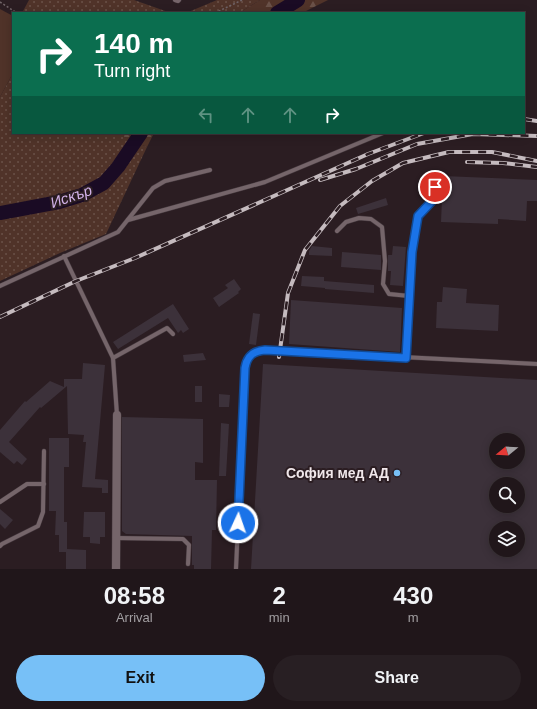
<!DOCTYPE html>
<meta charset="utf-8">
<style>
:root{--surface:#20161a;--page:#281f23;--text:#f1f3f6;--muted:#a29fa2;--line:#3d3539;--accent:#77c0f7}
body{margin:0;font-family:Helvetica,sans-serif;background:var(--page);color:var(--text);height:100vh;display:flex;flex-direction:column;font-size:15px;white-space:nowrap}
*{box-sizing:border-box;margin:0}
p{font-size:13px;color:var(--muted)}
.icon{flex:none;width:22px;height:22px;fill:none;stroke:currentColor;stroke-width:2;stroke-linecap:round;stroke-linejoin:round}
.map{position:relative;height:569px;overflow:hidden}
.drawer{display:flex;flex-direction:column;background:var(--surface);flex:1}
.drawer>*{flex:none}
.banner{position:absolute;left:12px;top:12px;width:513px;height:122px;border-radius:0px;box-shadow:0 2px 10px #0003,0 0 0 1px var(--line);background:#0b6e4f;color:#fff;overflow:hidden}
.needle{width:26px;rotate:252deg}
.fabs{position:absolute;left:489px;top:433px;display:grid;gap:8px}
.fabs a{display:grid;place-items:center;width:36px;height:36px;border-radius:50%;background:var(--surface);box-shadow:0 2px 10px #0003,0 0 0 1px var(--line);font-size:20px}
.pin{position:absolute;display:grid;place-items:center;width:34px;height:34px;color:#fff;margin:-17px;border:2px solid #fff;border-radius:50%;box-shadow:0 1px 4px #0007}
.me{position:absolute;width:44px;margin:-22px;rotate:3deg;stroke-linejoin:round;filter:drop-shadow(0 0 3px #0008)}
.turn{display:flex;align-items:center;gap:14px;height:84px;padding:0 16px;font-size:18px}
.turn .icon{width:52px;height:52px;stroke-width:2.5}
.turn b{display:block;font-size:28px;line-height:34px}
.lanes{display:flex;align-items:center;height:38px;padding:0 16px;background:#0003;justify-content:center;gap:20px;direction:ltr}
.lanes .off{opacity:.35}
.eta{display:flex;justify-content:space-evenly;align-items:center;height:68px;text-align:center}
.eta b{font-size:24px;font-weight:600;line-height:28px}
.button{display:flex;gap:8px;margin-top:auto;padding:8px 16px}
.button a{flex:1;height:46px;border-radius:24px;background:var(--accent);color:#111;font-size:16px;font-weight:600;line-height:46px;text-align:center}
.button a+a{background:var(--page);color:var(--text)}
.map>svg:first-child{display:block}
.green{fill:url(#green-dots)}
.forest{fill:url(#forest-firs)}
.pitch{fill:#503329}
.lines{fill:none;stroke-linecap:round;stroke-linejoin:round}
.river{stroke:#1a0b24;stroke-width:14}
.building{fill:#3c313a;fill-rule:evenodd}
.service-casing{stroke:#44383d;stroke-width:5}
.minor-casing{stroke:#44383d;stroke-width:9}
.path{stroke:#706468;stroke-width:1.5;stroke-dasharray:2 2;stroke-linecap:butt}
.service{stroke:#75656a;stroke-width:4}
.minor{stroke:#75656a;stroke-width:8}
.rail-casing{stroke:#c5bbbf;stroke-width:4}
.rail{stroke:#2b1d22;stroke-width:2.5;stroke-dasharray:8;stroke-linecap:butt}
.route-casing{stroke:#114b97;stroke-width:10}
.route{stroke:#1a73e8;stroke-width:7}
.poi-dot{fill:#77c0f7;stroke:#2b1d22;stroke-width:1.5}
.labels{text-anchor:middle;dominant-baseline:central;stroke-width:4;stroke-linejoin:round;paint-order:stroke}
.poi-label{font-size:14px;font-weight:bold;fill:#f0e7ea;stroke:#2b1d22;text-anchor:end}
.water-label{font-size:15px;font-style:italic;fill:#d2b2e9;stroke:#2b1d22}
</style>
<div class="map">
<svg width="537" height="569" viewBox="0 0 537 569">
<defs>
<pattern id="green-dots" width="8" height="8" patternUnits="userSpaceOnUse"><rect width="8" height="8" fill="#503329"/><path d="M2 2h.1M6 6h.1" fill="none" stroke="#6a5148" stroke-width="1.8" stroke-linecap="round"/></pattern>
<pattern id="forest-firs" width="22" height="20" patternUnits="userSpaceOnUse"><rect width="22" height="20" fill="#503329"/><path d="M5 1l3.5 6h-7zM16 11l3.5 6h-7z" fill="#6a5148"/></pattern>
</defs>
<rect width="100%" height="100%" fill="#2b1d22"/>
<!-- green -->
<g class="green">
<path d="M29,0H134L171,13H22Z"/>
<path d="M217,0H260L239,13H186Z"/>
<path d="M13,73V133H125V137L147,147L106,234L60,253L0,281V97Z"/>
</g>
<!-- forest -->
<g class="forest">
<path d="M260,0H328L302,13H239Z"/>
<path d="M125,133H154L147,147L124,137Z"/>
</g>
<!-- pitch -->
<path class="pitch" d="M0,9L13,16V73L0,97Z"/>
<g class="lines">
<!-- river -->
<g class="river">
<path d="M277,13L298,0"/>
<path d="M0,213L59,202L82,195L104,183L118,167L141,133"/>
</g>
</g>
<!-- building -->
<g class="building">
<path d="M443,176L537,180V201H527L526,221L498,219V224L441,222Z"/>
<path d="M386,198L388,205L358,214L356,208Z"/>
<path d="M312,246L332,248V256L309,255V251Z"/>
<path d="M393,246L406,247L403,286L390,285L391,271H388V255H392Z"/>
<path d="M342,252L381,255V270L341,267Z"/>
<path d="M302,276L324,277V281L374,285V293L325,289V288L301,286Z"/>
<path d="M234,279L241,289L238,292L239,293L219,307L213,298L228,288L225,285Z"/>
<path d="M443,287L467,289L466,303L499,305L498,331L436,328L437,302H442Z"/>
<path d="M291,300L402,308L400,352L289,344Z"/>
<path d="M173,304L189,329L183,333L181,330L178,333L168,318L118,349L113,342Z"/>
<path d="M253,313L260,314L256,345L249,344Z"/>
<path d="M203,353L206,360L184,362L183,355Z"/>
<path d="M83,363L105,365L95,479L108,480V493H102V488L82,487L86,442H83L84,435L68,434L67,386L41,408L40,407L9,442L27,459L22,465L17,461L14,464L0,452V430L25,401L26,402L50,381L64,387V379H82Z"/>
<path d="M263,364L537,380V569H251ZM496,440H518V462H496ZM496,484H518V506H496ZM496,528H518V550H496Z"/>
<rect x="195" y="386" width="7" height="16"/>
<path d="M219,394L230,395L229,407H219Z"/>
<path d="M122,417L203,419V463L195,462V480H217L216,530H212L211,569H194V565H192V536L126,534L122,531Z"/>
<path d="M221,423L229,424L226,476H219Z"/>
<path d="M49,438H69V467H64V522H67V549L86,550V569H66V552H59V535H55L56,511H49Z"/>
<path d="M0,509L13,520L5,529L0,524Z"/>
<path d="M84,512H105V537H100V544L90,543V537H83Z"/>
</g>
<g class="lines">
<!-- service casing -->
<g class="service-casing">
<g id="service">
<path d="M175,0L178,1L179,0"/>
<path d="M128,220L265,182L383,133"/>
<path d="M337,231L346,222L359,218L371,219L382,227L385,261L383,284L389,294L409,296"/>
<path d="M64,256L113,358L117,415"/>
<path d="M0,286L118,232L153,188L165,181L210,170"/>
<path d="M113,358L167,328L173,334"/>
<path d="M406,358L412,252L418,216L434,199L435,176"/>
<path d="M0,502L27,484H44"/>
<path d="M116,538L183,539L189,545L188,564"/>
<path d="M0,546L2,544L38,526L43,512L44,451"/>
<path d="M236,569L245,368C247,356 253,351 265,350L537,364"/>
</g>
</g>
<!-- minor casing -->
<g class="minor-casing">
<path id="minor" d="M116,569L117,415"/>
</g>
<!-- path -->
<g class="path">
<path d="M0,2L17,13"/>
<path d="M215,13L242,0"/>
</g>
<!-- service -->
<use href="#service" class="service"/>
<!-- minor -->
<use href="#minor" class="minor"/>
<!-- rail casing -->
<g class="rail-casing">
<g id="rail">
<path d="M524,119L537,121"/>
<path d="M467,162L503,163L537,167"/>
<path d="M320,180L356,169L417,144L473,134L537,136"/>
<path d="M0,317L76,281L135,258L368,154L424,133"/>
<path d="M279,357L288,293L305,250L340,206L372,181L403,163L449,152H492L537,161"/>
</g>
</g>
<!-- rail -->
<use href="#rail" class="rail"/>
</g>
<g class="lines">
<!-- route casing -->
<g class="route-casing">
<path id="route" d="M238,523L245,368C247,356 253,351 265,350L406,358L412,252L418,216L434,199L435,187"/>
</g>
<!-- route -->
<use href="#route" class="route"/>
</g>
<!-- markers -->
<circle class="poi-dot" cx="397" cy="473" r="4"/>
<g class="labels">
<!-- poi labels -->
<g class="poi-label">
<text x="389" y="473">София мед АД</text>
</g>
<!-- water labels -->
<g class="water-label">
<text transform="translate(71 196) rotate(-19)">Искър</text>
</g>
</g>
</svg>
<div class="fabs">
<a><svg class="needle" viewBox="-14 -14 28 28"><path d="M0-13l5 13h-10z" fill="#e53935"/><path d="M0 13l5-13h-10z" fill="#a29fa2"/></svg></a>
<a><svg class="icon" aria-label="search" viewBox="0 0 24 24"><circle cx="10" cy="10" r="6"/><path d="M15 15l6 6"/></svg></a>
<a><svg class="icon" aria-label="layers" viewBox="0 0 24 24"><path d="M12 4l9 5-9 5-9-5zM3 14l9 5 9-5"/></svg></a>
</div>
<div class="pin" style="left:435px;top:187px;background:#d93025"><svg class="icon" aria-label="arrive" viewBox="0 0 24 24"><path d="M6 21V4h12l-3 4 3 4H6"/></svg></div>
<svg class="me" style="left:238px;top:523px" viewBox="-20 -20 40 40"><circle r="17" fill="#1a73e8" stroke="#fff" stroke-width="3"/><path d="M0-11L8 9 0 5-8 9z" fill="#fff"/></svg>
<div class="banner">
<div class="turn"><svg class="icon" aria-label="right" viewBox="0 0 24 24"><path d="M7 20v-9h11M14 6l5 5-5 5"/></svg><div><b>140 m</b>Turn right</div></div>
<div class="lanes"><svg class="icon off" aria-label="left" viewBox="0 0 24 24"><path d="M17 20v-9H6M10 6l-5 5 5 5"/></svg><svg class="icon off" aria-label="ahead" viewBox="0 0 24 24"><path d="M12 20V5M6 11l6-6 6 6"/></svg><svg class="icon off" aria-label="ahead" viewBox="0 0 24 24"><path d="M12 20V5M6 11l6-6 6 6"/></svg><svg class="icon" aria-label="right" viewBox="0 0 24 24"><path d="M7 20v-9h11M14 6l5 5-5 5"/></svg></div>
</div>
</div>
<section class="drawer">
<div class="eta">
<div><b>08:58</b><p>Arrival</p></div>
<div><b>2</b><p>min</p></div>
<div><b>430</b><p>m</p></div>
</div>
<div class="button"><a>Exit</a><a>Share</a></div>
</section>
